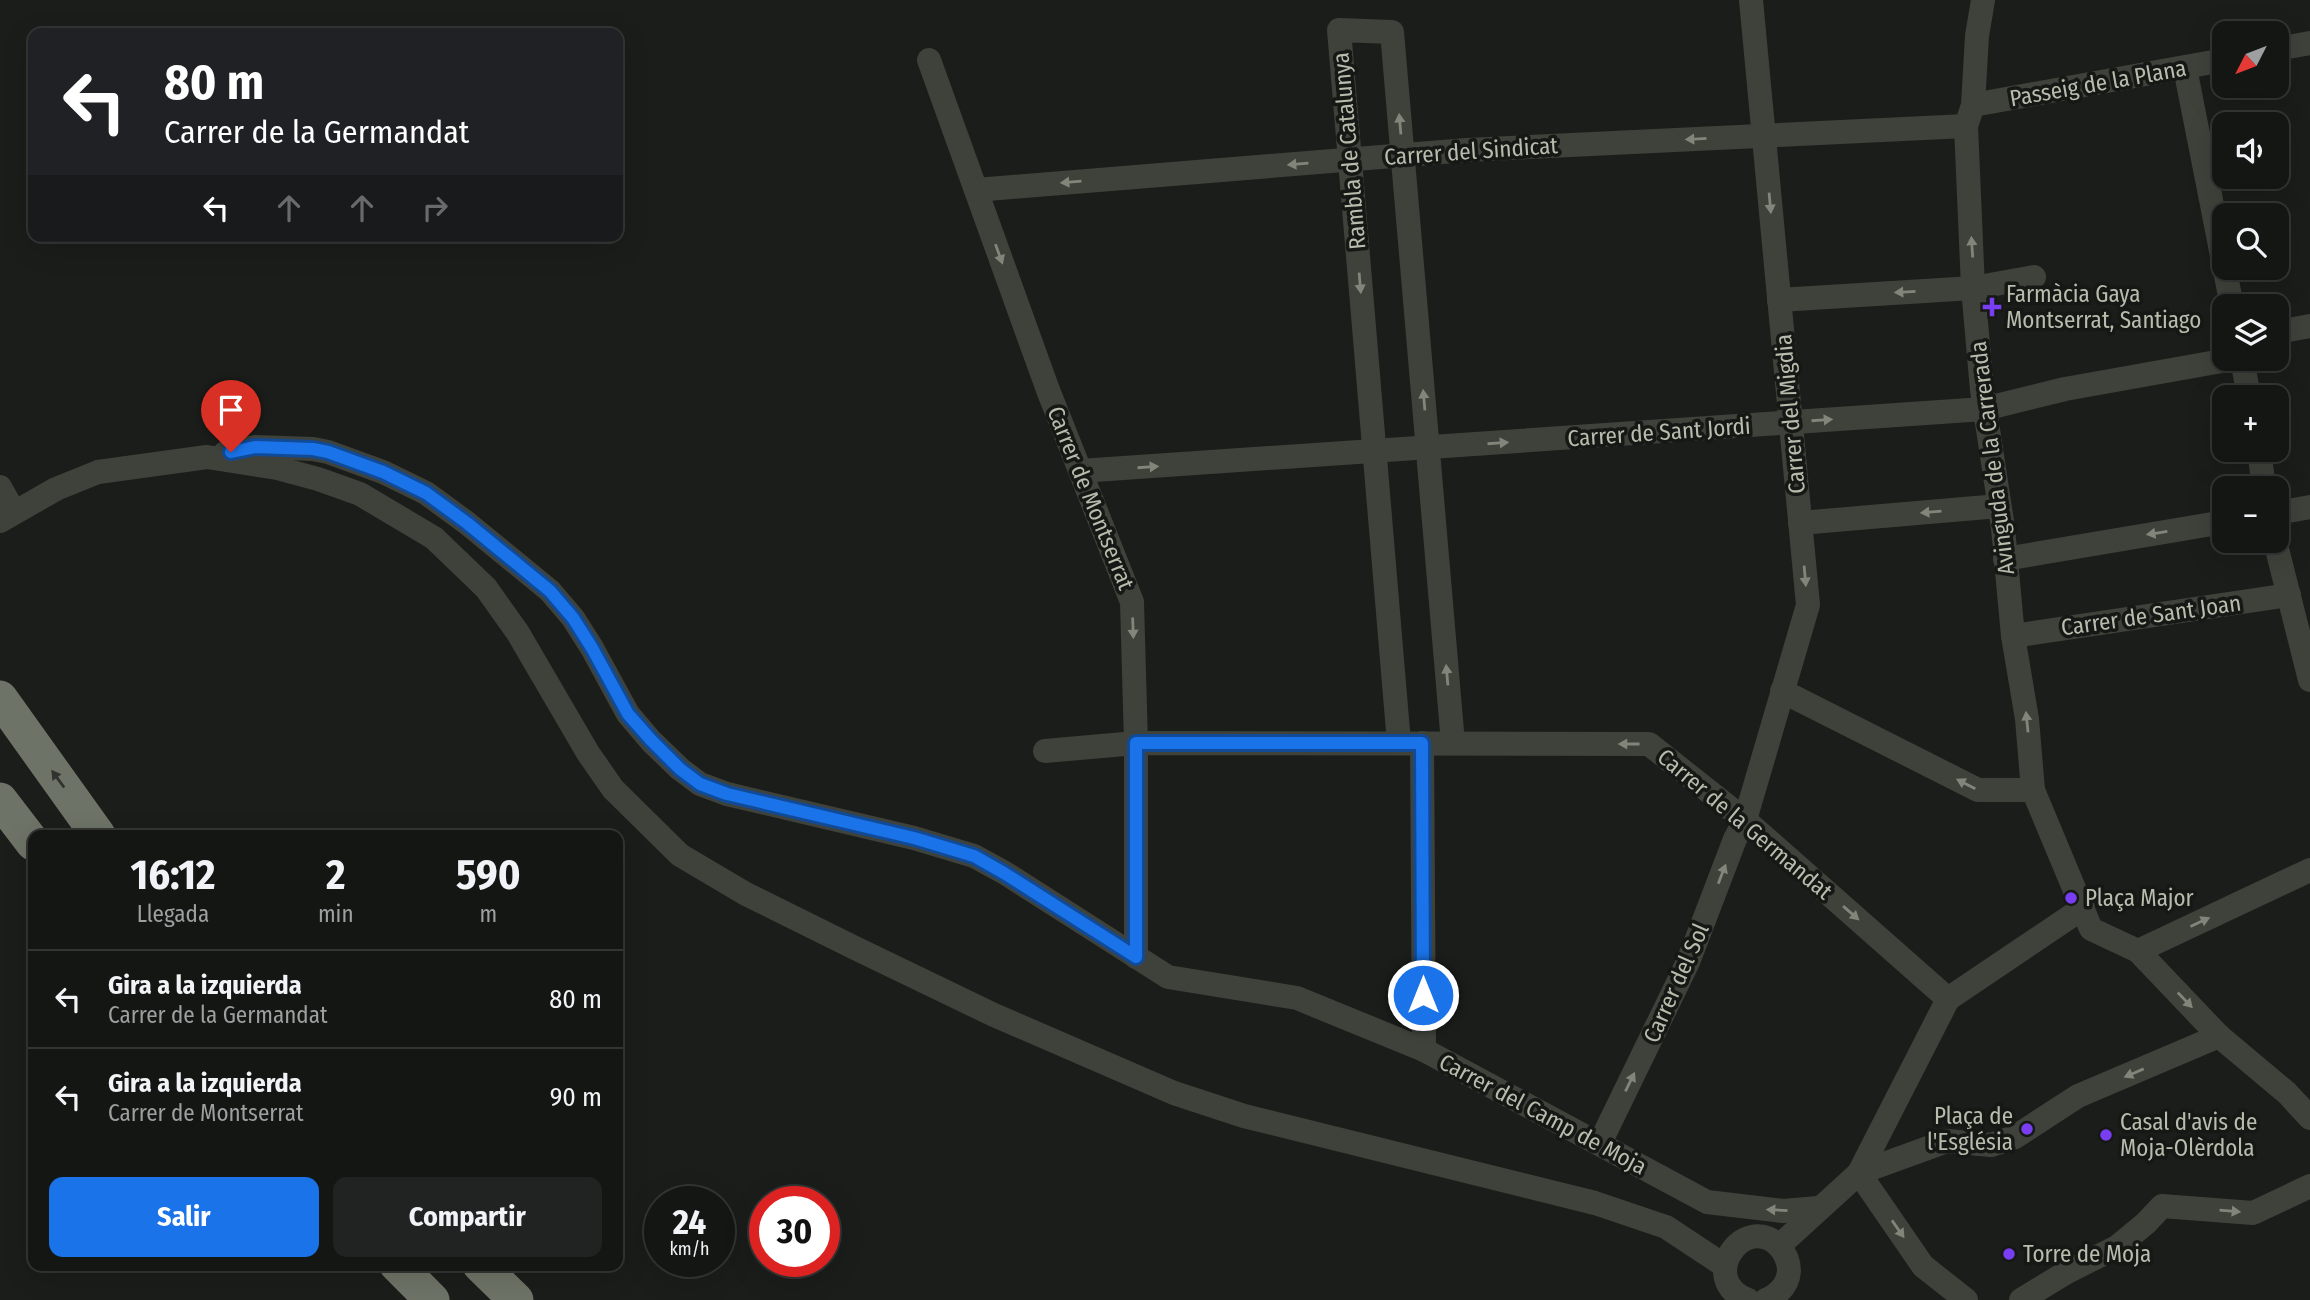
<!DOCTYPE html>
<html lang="es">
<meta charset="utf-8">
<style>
:root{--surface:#141614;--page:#212322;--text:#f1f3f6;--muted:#9d9fa0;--line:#333534;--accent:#1a73e8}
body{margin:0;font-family:"Fira Sans Condensed",sans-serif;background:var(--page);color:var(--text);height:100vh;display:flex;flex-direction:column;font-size:26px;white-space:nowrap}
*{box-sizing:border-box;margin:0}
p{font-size:23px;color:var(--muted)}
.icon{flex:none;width:38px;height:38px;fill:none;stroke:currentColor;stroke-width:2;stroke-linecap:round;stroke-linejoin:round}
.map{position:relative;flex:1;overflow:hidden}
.sheet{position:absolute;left:28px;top:830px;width:595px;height:441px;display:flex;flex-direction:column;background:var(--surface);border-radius:14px;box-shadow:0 7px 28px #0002,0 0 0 2px var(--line)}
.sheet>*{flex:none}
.guide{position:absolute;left:28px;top:28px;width:595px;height:214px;border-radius:14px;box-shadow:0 7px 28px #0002,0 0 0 2px var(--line);background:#202124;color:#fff;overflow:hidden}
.needle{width:46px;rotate:228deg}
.controls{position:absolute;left:2212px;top:21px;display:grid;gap:14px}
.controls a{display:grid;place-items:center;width:77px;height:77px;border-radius:14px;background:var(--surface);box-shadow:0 7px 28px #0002,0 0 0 2px var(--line);font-size:35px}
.speed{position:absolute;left:644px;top:1186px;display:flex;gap:14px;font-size:35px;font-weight:700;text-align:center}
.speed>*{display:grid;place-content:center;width:91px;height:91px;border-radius:50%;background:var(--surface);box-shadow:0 7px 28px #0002,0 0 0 2px var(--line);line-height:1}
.speed small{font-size:18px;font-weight:400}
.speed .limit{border:10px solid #d22;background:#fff;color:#111}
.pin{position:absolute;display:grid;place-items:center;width:60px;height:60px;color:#fff;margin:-72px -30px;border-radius:50% 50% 50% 0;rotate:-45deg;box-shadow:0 0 7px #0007}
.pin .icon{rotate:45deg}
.me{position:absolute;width:77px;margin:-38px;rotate:0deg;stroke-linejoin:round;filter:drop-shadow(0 0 5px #0008)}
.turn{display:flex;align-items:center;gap:24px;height:147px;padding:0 21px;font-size:32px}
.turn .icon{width:91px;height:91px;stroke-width:2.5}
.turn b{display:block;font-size:49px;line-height:60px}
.lanes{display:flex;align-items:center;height:66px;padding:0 21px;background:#0003;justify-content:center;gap:35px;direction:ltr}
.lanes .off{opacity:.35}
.eta{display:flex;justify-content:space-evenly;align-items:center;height:119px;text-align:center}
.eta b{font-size:42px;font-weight:700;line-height:49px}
.action{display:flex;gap:14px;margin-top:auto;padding:14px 21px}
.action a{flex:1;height:80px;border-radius:14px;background:var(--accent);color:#fff;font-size:28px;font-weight:700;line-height:80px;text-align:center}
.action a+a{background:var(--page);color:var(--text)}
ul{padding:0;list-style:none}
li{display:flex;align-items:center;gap:21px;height:98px;padding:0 21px;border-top:2px solid var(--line)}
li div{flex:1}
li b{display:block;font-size:26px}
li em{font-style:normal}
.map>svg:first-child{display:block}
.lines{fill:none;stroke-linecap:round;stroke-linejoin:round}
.minor{stroke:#3f423b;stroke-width:24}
.highway{stroke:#6e7367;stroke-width:35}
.oneway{fill:#81857a}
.oneway2{fill:#30332e}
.route-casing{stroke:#114b97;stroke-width:18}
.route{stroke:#1a73e8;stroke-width:12}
.poi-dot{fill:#793df2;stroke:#161815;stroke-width:2.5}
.labels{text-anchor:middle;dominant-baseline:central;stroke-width:7;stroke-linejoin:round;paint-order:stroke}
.street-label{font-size:23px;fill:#b7bcad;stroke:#161815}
.poi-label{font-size:23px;fill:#b7bcad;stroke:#161815;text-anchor:start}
</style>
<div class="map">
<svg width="2310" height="1300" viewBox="0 0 2310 1300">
<rect width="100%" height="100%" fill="#1b1d1a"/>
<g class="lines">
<!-- minor -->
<g class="minor">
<path d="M1983,0L1977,36L1973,105L1966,126L1973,288L1982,390L2003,528L2013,636L2027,719L2033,790L2091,929L2138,951L2219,1036L2287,1093L2310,1118"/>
<path d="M2277,49L2310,43"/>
<path d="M929,60L1048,390L1132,602L1136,743V957"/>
<path d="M2185,68L2232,306"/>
<path d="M1973,105L2224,60"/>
<path d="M976,190L1467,150L1966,126"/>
<path d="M1779,300L1973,288L2034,277"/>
<path d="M2277,332L2310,326"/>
<path d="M2242,359L2249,397"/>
<path d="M2259,450L2264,488"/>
<path d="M225,453L255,447L313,449L328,452L383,472L426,493L467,523L550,591L573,618L592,648L628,714L651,741L680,769L700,784L727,794L914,838L974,856L1005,873L1168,977L1297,998L1424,1050L1707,1202L1783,1211L1818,1208"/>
<path d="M1080,471L1984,409L2065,389L2233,359"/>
<path d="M0,487L14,512"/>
<path d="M2277,513L2310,507"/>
<path d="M0,521L56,489L98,472L207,457L277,468L318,479L360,494L434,538L486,588L518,633L588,753L613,789L680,855L746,894L855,948L994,1015L1174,1093L1244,1116L1595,1203L1666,1227L1725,1266"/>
<path d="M1800,523L1999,506"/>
<path d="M2275,541L2310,680"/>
<path d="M2005,559L2224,522"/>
<path d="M2013,636L2289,595"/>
<path d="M1782,691L1978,790H2033"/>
<path d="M1399,743L1339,30L1392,32L1453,743"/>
<path d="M1422,743L1424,1050"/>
<path d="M1045,751L1136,743L1649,744L1745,820L1948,999"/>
<path d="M2138,951L2310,870"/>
<path d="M1600,1143L1688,962L1735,839L1745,820L1808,605L1751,0"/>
<path d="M1859,1173L1947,1141L1991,1145L2015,1137L2078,1096L2219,1036"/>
<path d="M1859,1173L1923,1266L1966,1300"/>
<path d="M1779,1246L1859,1173L1948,999L2083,908"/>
<path d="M1748,1300C1696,1280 1744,1211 1779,1246C1785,1253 1789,1262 1789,1271C1788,1285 1779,1294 1766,1300"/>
<path d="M2021,1300L2067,1272L2117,1247L2146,1223L2162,1206L2253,1213L2310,1186"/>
</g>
<!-- highway -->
<g class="highway">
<path d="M0,698L98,835"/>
<path d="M0,800L33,843"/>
<path d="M397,1265L432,1300"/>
<path d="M480,1265L516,1300"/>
</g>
</g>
<!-- one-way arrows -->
<defs><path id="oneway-solid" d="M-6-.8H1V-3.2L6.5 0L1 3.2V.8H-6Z" transform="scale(1.75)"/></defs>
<g class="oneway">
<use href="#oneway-solid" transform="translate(1400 124) rotate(-95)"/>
<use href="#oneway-solid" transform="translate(1696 139) rotate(177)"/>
<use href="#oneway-solid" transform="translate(1298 164) rotate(175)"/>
<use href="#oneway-solid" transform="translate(1071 182) rotate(175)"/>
<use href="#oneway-solid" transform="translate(1770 203) rotate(85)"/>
<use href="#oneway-solid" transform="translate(1972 247) rotate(-94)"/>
<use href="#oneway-solid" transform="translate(999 254) rotate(70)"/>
<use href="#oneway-solid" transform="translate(1360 283) rotate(85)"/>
<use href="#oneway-solid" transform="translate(1905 292) rotate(177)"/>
<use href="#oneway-solid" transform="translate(1424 400) rotate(-95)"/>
<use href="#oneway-solid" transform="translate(1822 420) rotate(-4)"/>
<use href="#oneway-solid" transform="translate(1498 443) rotate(-4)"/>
<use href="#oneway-solid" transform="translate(1148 467) rotate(-4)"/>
<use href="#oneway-solid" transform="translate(1931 512) rotate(175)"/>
<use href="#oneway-solid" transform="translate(2157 533) rotate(171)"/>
<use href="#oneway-solid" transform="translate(1805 576) rotate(85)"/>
<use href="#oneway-solid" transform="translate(1133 628) rotate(88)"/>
<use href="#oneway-solid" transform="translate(1447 675) rotate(-95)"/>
<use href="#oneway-solid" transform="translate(2027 722) rotate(-96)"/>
<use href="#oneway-solid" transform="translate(1629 744) rotate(-180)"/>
<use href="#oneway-solid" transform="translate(1966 784) rotate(-153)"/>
<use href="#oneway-solid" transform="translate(1722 874) rotate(-69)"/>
<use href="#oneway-solid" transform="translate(1851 913) rotate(41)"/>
<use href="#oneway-solid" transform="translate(2200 922) rotate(-25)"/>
<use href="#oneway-solid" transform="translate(2185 1000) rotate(46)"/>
<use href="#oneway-solid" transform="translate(2134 1073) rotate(157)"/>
<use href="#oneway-solid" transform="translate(1630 1082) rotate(-64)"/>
<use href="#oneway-solid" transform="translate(1777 1210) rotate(-177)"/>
<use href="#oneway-solid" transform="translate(2230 1211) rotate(5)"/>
<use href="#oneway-solid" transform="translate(1898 1229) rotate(55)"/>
</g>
<use class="oneway2" href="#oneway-solid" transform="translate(58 779) rotate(-126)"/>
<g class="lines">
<!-- route casing -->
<g class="route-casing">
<path id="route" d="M231,452L255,447L313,449L328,452L383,472L426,493L467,523L550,591L573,618L592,648L628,714L651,740L680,769L700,784L727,794L914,838L974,856L1004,873L1136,957V743H1422L1423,995"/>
</g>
<!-- route -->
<use href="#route" class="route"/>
</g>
<!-- markers -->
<g class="poi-dot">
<path d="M1988.5 296.5h7v7h7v7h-7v7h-7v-7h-7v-7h7z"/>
<circle cx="2071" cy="898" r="7"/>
<circle cx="2027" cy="1129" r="7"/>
<circle cx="2106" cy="1135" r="7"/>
<circle cx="2009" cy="1254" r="7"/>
</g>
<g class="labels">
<!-- street labels -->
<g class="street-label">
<text transform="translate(2098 83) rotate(-10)">Passeig de la Plana</text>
<text transform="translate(1349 151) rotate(-95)">Rambla de Catalunya</text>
<text transform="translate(1471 151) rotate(-4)">Carrer del Sindicat</text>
<text transform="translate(1790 414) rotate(-95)">Carrer del Migdia</text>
<text transform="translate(1659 432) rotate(-4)">Carrer de Sant Jordi</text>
<text transform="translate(1992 458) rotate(-97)">Avinguda de la Carrerada</text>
<text transform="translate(1091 498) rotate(68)">Carrer de Montserrat</text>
<text transform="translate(2151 615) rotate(-8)">Carrer de Sant Joan</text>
<text transform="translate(1745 824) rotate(40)">Carrer de la Germandat</text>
<text transform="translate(1676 983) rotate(-66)">Carrer del Sol</text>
<text transform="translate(1543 1114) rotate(28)">Carrer del Camp de Moja</text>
</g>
<!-- poi labels -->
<g class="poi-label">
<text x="2006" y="294">Farmàcia Gaya<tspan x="2006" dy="26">Montserrat, Santiago</tspan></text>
<text x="2085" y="898">Plaça Major</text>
<text x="2013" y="1116" text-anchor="end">Plaça de<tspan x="2013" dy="26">l'Església</tspan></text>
<text x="2120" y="1122">Casal d'avis de<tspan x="2120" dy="26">Moja-Olèrdola</tspan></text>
<text x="2023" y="1254">Torre de Moja</text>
</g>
</g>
</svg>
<div class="controls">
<a><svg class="needle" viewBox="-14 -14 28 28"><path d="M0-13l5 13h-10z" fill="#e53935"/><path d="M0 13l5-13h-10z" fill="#9d9fa0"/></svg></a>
<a><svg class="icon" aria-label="sound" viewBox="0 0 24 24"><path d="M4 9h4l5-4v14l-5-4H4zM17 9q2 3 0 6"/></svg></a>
<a><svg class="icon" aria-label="search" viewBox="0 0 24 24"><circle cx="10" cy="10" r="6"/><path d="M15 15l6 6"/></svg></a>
<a><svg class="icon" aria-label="layers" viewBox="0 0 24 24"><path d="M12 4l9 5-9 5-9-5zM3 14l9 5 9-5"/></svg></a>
<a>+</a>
<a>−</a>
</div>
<div class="speed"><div>24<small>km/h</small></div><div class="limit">30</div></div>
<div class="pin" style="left:231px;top:452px;background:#d93025"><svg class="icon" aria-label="arrive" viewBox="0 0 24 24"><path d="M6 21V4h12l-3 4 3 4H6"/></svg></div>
<svg class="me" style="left:1423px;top:995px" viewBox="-20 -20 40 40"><circle r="17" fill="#1a73e8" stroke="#fff" stroke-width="3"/><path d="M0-11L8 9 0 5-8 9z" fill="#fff"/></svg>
<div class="guide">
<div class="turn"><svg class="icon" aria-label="left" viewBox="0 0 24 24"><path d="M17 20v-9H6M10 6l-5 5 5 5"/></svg><div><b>80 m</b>Carrer de la Germandat</div></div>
<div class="lanes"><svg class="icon" aria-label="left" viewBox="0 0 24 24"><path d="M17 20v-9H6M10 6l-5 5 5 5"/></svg><svg class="icon off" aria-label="ahead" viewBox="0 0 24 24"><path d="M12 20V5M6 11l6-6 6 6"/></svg><svg class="icon off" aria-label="ahead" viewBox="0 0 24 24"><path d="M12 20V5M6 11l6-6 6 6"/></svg><svg class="icon off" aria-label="right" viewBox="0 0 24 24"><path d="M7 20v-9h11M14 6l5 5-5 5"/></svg></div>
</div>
<section class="sheet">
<div class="eta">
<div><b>16:12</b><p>Llegada</p></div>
<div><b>2</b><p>min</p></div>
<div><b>590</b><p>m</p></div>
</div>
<ul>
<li><svg class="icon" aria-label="left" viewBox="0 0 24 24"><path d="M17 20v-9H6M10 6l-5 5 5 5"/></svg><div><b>Gira a la izquierda</b><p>Carrer de la Germandat</p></div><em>80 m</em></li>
<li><svg class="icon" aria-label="left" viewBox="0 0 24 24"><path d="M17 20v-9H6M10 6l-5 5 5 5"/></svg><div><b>Gira a la izquierda</b><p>Carrer de Montserrat</p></div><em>90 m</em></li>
</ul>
<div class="action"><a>Salir</a><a>Compartir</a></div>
</section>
</div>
